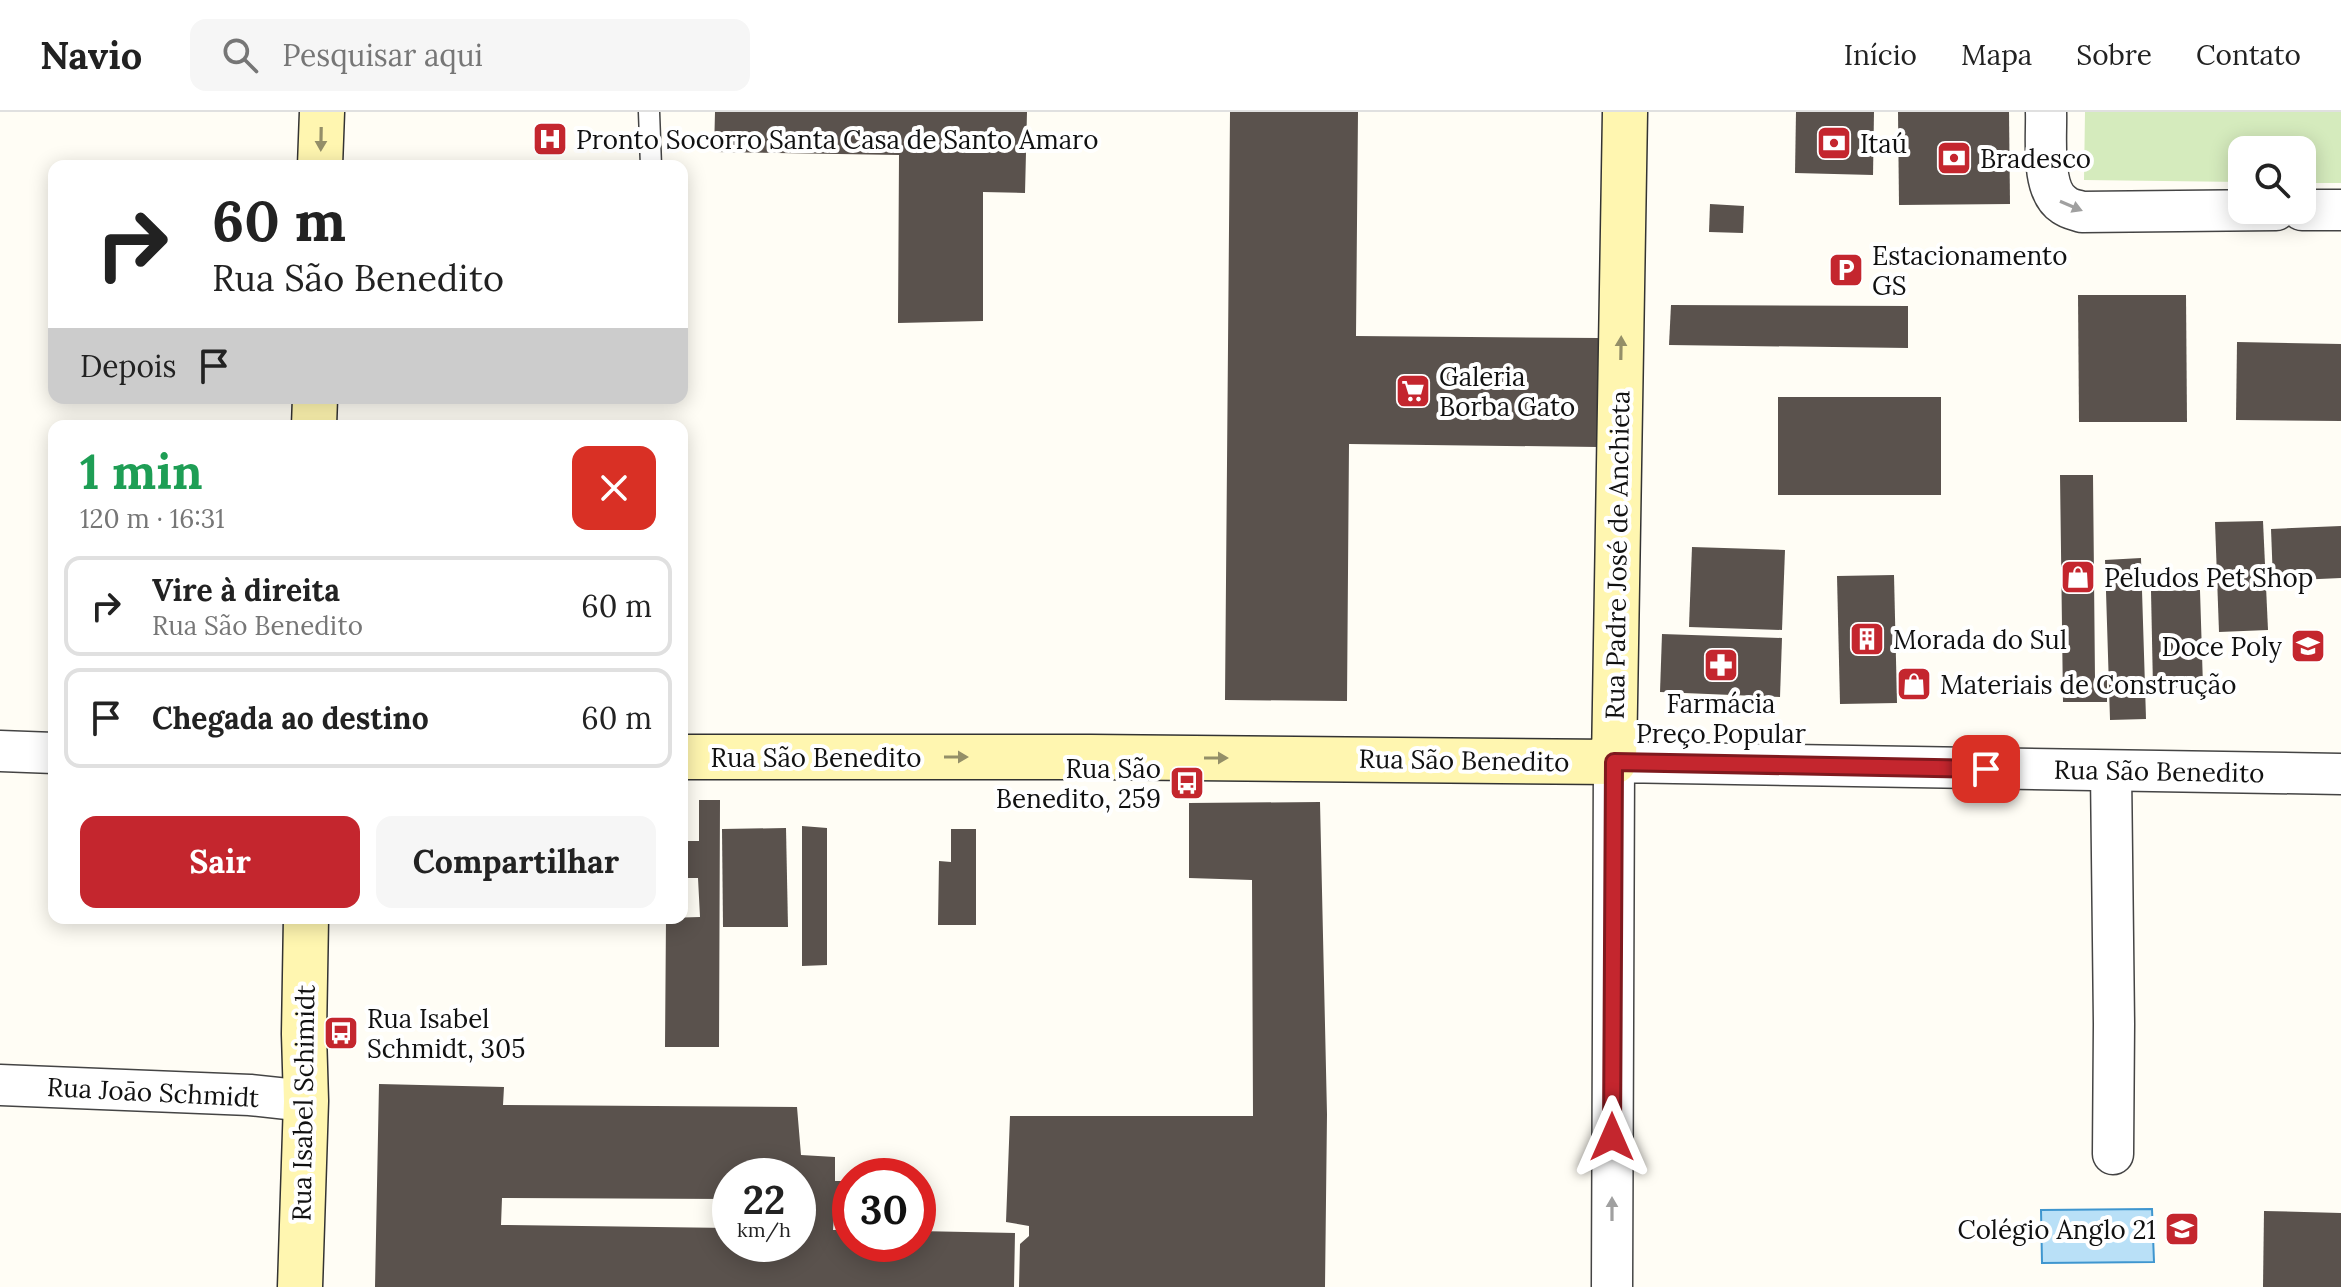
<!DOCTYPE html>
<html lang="pt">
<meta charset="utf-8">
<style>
:root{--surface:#fff;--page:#f6f6f6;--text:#222;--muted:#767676;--line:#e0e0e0;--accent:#c4262e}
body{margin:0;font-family:Lora,serif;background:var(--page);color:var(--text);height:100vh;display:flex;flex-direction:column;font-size:30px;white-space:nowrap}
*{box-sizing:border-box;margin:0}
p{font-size:26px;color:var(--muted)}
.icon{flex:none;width:44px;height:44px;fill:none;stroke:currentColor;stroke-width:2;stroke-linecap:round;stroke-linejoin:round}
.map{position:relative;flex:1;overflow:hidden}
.drawer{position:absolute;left:48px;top:308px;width:640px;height:504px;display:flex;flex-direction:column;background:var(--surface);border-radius:16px;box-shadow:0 4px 20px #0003}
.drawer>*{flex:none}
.banner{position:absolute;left:48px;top:48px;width:640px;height:244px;border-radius:16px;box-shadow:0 4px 20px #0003;background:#fff;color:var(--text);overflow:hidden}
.controls{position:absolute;left:2228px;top:24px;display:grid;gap:16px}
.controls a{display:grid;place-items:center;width:88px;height:88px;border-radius:16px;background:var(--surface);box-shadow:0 4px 20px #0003;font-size:40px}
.speed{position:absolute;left:712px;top:1046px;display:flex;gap:16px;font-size:40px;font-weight:700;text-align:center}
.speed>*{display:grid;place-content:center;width:104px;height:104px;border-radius:50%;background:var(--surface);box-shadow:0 4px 20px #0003;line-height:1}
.speed small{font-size:20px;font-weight:400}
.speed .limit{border:12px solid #d22;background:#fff;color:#111}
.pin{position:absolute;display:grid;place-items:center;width:68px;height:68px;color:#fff;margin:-34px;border-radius:16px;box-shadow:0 4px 12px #0006}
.me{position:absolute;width:88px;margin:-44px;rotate:0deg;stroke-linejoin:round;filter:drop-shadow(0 0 6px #0008)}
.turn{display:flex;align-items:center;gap:28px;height:168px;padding:0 32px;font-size:36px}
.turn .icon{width:104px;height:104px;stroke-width:2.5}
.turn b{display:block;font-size:56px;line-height:68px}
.then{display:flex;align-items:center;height:76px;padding:0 32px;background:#0003;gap:16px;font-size:30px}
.round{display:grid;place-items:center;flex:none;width:84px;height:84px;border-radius:16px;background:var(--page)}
.headline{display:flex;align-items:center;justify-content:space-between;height:136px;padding:0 32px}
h1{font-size:48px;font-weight:800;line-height:60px;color:#1e9e55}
.cta{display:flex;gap:16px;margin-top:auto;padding:16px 32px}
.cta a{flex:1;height:92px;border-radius:16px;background:var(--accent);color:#fff;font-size:32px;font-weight:800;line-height:92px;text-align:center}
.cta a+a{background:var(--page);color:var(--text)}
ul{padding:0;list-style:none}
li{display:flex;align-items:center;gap:24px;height:100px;margin:0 16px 12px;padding:0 16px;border:4px solid var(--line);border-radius:16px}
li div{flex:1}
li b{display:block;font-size:30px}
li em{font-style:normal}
header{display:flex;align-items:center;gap:48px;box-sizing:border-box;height:112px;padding:0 40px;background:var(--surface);border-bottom:2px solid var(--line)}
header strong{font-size:38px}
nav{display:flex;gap:44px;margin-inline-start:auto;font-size:28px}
.search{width:560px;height:72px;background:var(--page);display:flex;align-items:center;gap:20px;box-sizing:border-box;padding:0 28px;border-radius:16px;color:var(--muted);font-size:30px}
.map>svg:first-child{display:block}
.green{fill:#d5ebbd}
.water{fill:#b9e0f7;stroke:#3f96cf;stroke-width:2}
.building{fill:#5a524d;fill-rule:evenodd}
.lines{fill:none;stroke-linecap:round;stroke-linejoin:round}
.lane-casing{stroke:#444;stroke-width:23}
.street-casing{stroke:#444;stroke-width:43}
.secondary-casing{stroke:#333;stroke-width:47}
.lane{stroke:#fff;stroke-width:20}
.street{stroke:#fff;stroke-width:40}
.secondary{stroke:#fff6b0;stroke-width:44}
.oneway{fill:#948f68}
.oneway2{fill:#a0a0a0}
.route-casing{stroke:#7f191e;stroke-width:20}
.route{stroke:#c4262e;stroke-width:14}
.labels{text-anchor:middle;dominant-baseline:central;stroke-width:8;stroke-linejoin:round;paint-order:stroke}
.poi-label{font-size:26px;fill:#111;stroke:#fff;text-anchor:start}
.street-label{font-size:26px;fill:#111;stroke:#fff}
</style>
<header>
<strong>Navio</strong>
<div class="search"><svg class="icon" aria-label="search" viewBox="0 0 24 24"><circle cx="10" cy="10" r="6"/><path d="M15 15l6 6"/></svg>Pesquisar aqui</div>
<nav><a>Início</a><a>Mapa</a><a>Sobre</a><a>Contato</a></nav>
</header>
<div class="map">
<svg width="2341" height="1175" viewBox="0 0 2341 1175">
<rect width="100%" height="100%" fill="#fffdf5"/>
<!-- green -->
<path class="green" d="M2085,0H2341V71H2302V38H2242V70L2084,68Z"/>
<!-- water -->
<path class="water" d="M2152,1097L2154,1150L2042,1151L2041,1098Z"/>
<!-- building -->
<g class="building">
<path d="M715,0H1027L1025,81L983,80V209L898,211L899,43L714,40Z"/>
<path d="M1230,0H1358L1356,224L1599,226L1598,335L1349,332L1347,589L1225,588Z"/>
<path d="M1796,0H1874L1873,63L1795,61Z"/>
<path d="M1898,0H2009L2010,92L1899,93Z"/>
<path d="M1710,92L1744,94L1743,121L1709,120Z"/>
<path d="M2078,183H2186L2187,310H2079Z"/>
<path d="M1671,193L1908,194V236L1669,233Z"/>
<path d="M2237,230L2341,232V309L2236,308Z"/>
<rect x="1778" y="285" width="163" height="98"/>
<path d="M2060,363H2093L2095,567H2107V590H2063Z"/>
<path d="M2263,409L2268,518L2219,520L2215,410Z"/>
<path d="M2341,414V466L2273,469L2271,417Z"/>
<path d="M1692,435L1785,438L1782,518L1689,515Z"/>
<path d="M2141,446L2146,607L2110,608L2105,448Z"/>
<path d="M1894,463L1897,591L1840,592L1837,464Z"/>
<path d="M2200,478L2203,575L2153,576L2151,479Z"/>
<path d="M1662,522L1782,526L1780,585L1660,580Z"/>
<path d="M699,688H720L719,935H665L666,806L700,805L698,766H682V729H699Z"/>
<path d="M1320,690L1327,1002L1325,1175H1019L1020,1132L1029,1124V1114L1006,1110L1010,1004H1253L1252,768L1189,766V691Z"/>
<path d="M802,714L827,716V853L802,854Z"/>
<path d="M786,716L788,815H723L722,717Z"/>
<path d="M951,717H976V813H938L939,749L951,750Z"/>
<path d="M379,972L504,975L503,993L797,995L801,1043L835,1045V1069H850V1104H834L833,1118H850V1132H918V1119L1015,1121L1014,1175H375ZM730,1064H798V1087H801V1117H798V1132H730V1116L501,1113L502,1086L730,1087Z"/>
<path d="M2264,1099L2341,1101V1175H2263Z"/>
</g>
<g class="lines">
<!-- lane casing -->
<g class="lane-casing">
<path id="lane" d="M649,0L651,54"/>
</g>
<!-- street casing -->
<g class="street-casing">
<g id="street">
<path d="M2046,0C2047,25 2040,78 2064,93C2069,97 2076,98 2082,100L2276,98"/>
<path d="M2302,98H2341"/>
<path d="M0,639L54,641"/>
<path d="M2111,659L2114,912L2113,1042"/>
<path d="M0,973L250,983L306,989"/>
<path d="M1612,1175L1614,650L2341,662"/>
</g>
</g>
<!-- secondary casing -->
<g class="secondary-casing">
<g id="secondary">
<path d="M320,54L322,0"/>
<path d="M314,314L315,286"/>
<path d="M682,645H1091L1614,650L1625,0"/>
<path d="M300,1175L306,989L304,922L306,806"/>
</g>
</g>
<!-- lane -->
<use href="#lane" class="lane"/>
<!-- street -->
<use href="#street" class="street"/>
<!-- secondary -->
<use href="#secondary" class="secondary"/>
</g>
<!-- one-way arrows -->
<defs><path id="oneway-solid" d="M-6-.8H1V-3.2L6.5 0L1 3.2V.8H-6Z" transform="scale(2)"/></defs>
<g class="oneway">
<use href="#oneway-solid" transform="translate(321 27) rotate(91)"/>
<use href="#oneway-solid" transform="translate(1621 236) rotate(-89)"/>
<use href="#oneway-solid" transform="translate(956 645)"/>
<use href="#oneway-solid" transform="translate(1216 646)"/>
</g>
<g class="oneway2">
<use href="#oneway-solid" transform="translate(2071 94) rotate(23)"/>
<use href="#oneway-solid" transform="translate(1612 1097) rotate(-90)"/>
</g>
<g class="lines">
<!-- route casing -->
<g class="route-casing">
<path id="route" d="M1612,1025L1614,650L1986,657"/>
</g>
<!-- route -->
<use href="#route" class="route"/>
</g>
<!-- icons -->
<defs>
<g id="hospital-square" transform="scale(1.8)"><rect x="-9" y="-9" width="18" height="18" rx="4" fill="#c4262e" stroke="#fff"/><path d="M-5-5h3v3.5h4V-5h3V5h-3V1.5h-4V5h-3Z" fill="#fff"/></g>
<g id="bank-square" transform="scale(1.8)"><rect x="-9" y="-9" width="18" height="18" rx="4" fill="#c4262e" stroke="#fff"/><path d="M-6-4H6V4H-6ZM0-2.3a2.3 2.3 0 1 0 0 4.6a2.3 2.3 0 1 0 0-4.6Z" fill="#fff"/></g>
<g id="parking-square" transform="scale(1.8)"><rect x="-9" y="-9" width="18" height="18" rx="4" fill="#c4262e" stroke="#fff"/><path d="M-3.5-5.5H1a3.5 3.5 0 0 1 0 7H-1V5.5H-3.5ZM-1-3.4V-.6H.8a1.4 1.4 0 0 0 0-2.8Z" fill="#fff"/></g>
<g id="supermarket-square" transform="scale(1.8)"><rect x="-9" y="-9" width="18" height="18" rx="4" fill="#c4262e" stroke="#fff"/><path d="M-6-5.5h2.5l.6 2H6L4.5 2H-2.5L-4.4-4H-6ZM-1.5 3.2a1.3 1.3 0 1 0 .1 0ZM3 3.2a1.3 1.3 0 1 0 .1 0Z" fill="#fff"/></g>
<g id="shop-square" transform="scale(1.8)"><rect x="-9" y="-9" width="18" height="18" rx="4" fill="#c4262e" stroke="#fff"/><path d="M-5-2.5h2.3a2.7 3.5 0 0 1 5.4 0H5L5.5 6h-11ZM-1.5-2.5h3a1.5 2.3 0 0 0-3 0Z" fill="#fff"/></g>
<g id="building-square" transform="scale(1.8)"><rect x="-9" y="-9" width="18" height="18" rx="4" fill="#c4262e" stroke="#fff"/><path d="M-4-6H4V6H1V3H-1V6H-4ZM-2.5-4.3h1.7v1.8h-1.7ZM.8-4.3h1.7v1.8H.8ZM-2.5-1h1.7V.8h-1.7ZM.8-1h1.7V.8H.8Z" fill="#fff"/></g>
<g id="school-square" transform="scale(1.8)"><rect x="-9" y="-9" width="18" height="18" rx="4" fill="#c4262e" stroke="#fff"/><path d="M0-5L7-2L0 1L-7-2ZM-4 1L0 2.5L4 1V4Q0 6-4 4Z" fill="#fff"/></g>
<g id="pharmacy-square" transform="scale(1.8)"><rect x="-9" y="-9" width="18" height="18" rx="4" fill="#c4262e" stroke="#fff"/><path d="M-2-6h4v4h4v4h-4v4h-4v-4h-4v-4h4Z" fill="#fff"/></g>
<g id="bus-square" transform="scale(1.8)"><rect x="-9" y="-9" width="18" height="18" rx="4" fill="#c4262e" stroke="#fff"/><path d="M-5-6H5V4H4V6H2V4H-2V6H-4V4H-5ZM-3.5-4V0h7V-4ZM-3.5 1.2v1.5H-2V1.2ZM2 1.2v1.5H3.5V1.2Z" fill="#fff"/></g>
</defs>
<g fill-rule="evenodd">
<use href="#hospital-square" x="550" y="27"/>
<use href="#bank-square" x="1834" y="31"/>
<use href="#bank-square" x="1954" y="46"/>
<use href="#parking-square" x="1846" y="158"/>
<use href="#supermarket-square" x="1413" y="279"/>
<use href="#shop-square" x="2078" y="465"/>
<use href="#building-square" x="1867" y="527"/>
<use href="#school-square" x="2308" y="534"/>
<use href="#pharmacy-square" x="1721" y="553"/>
<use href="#shop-square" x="1914" y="572"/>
<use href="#bus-square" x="1187" y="671"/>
<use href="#bus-square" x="341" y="921"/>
<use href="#school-square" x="2182" y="1117"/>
</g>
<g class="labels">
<!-- poi labels -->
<g class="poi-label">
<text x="576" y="27">Pronto Socorro Santa Casa de Santo Amaro</text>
<text x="1860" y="31">Itaú</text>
<text x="1980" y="46">Bradesco</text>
<text x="1872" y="143">Estacionamento<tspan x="1872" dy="30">GS</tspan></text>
<text x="1439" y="264">Galeria<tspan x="1439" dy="30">Borba Gato</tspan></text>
<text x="2104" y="465">Peludos Pet Shop</text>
<text x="1893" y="527">Morada do Sul</text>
<text x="2282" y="534" text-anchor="end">Doce Poly</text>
<text x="1940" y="572">Materiais de Construção</text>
<text x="1721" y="591" text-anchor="middle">Farmácia<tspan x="1721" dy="30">Preço Popular</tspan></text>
<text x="1161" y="656" text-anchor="end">Rua São<tspan x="1161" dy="30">Benedito, 259</tspan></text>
<text x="367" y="906">Rua Isabel<tspan x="367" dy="30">Schmidt, 305</tspan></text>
<text x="2156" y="1117" text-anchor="end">Colégio Anglo 21</text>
</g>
<!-- street labels -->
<g class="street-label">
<text transform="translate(1617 443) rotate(-89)">Rua Padre José de Anchieta</text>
<text x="816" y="645">Rua São Benedito</text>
<text transform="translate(1464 648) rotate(1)">Rua São Benedito</text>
<text transform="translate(2159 659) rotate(1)">Rua São Benedito</text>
<text transform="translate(153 980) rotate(3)">Rua Joāo Schmidt</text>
<text transform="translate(303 991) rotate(-89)">Rua Isabel Schimidt</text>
</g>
</g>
</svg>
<div class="controls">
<a><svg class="icon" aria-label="search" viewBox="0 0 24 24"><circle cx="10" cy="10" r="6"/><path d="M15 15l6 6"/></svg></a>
</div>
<div class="speed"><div>22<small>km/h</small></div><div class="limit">30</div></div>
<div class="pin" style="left:1986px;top:657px;background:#d93025"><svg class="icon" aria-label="arrive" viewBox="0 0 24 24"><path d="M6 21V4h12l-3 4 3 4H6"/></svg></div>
<svg class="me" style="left:1612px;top:1025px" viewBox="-20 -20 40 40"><path d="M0-17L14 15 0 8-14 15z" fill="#c4262e" stroke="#fff" stroke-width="4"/></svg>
<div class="banner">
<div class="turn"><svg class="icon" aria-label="right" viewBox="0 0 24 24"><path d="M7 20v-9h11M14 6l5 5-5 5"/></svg><div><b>60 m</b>Rua São Benedito</div></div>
<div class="then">Depois<svg class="icon" aria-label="arrive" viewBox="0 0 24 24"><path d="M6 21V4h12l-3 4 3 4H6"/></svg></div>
</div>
<section class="drawer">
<div class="headline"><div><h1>1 min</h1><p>120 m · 16:31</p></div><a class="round" style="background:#d93025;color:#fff"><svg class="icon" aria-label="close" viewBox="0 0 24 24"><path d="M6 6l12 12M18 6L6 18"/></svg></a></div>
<ul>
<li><svg class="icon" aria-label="right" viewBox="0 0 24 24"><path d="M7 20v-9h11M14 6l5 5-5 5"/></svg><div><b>Vire à direita</b><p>Rua São Benedito</p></div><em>60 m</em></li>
<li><svg class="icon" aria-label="arrive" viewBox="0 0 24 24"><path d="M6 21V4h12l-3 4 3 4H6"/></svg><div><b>Chegada ao destino</b></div><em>60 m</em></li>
</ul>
<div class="cta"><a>Sair</a><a>Compartilhar</a></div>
</section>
</div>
